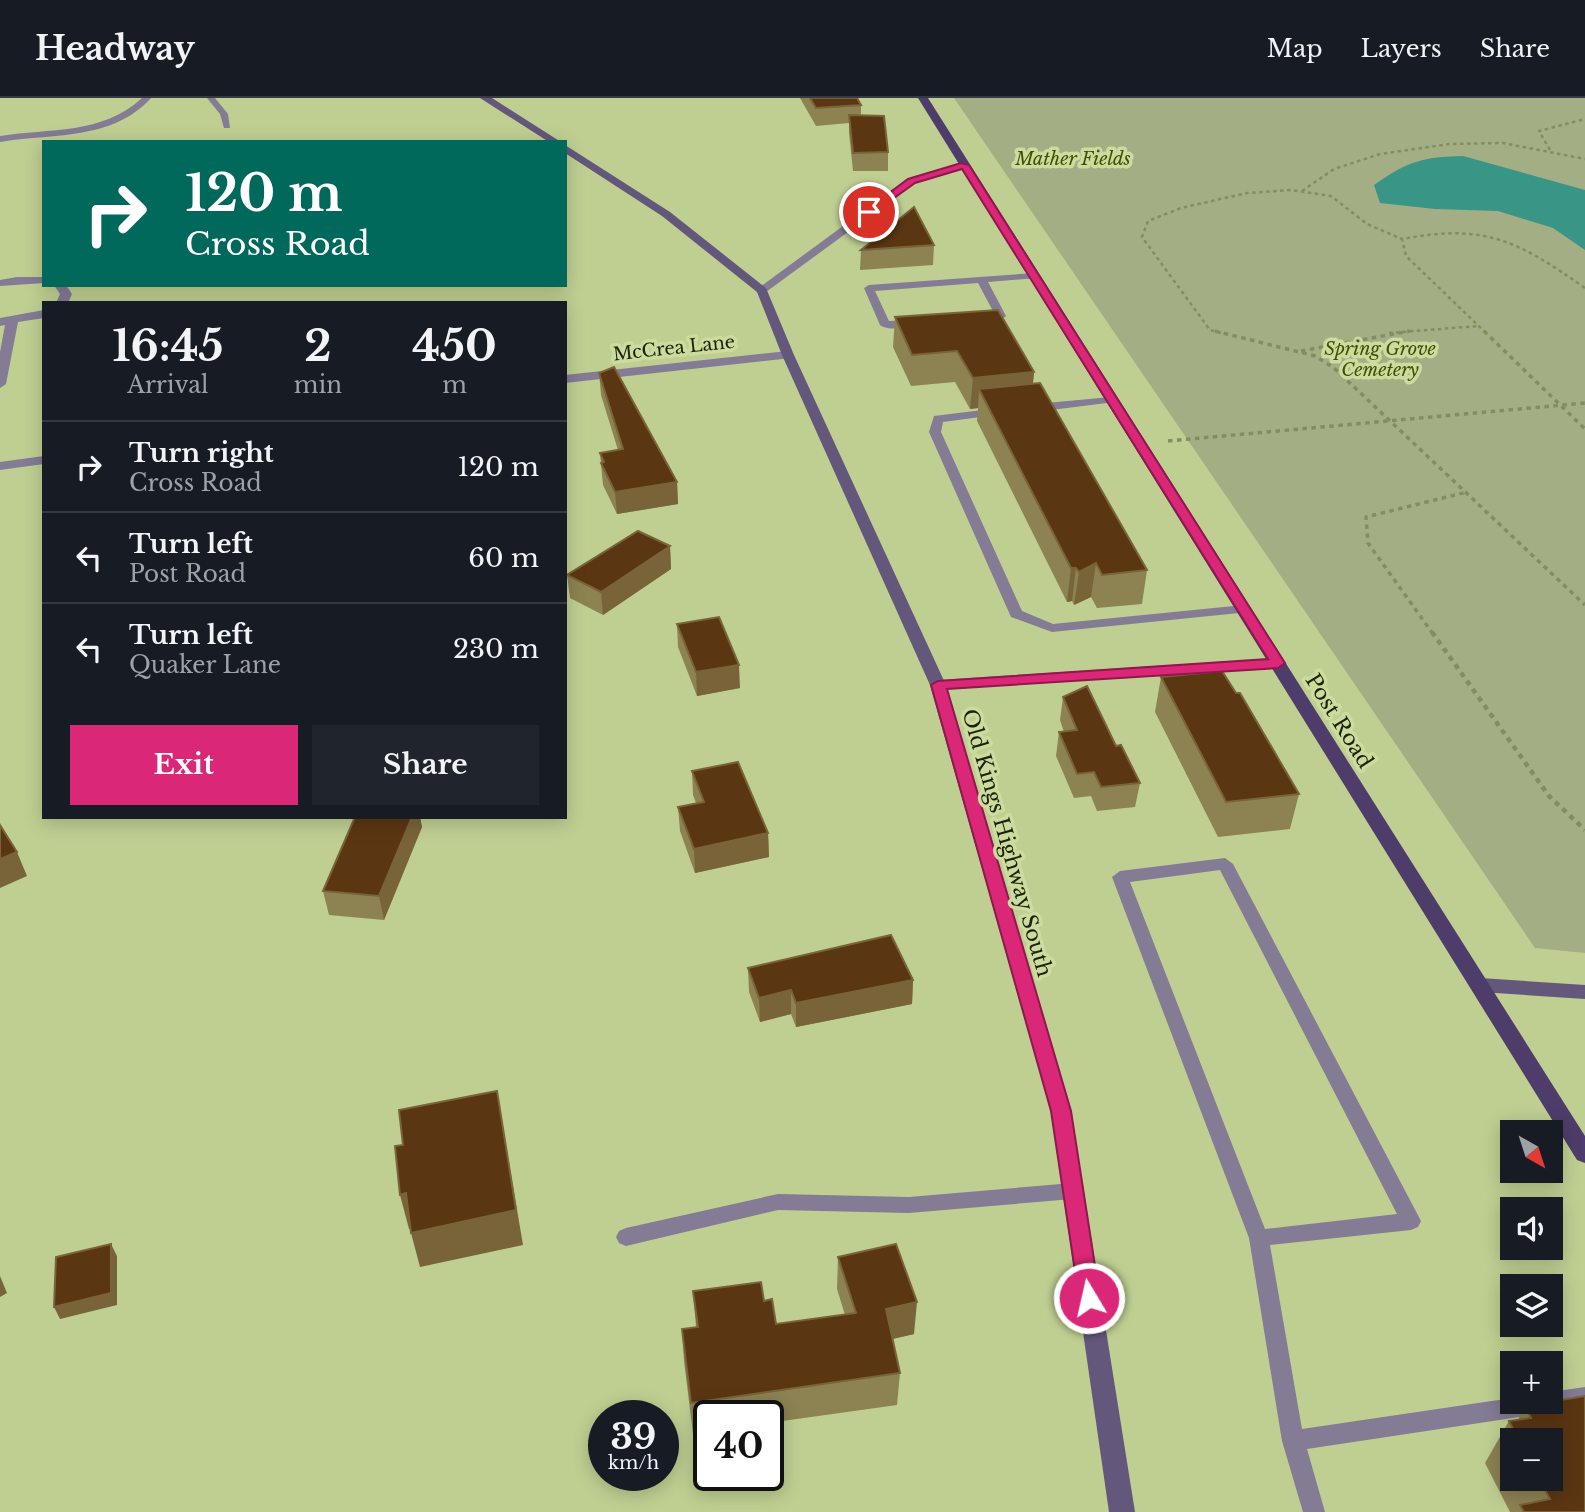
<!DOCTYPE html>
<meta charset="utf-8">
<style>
:root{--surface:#171b24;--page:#20242c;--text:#f1f3f6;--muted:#9ea1a6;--line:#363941;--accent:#db2777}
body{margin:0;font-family:"Libre Baskerville",serif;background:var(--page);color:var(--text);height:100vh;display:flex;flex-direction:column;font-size:26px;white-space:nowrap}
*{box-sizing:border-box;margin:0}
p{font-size:23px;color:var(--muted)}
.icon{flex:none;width:38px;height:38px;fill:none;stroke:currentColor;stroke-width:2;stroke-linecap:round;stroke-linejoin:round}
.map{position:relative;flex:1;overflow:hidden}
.panel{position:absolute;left:42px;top:203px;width:525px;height:518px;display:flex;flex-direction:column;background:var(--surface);border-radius:0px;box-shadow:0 4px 18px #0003}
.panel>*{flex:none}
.guide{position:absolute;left:42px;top:42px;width:525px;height:147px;border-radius:0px;box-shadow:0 4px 18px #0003;background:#00695c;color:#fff;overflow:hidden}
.needle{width:46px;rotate:141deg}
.fabs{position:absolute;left:1500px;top:1022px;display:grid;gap:14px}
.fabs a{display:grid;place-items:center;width:63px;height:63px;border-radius:0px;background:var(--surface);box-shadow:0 4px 18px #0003;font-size:35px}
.speed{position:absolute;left:588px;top:1302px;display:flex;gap:14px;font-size:35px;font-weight:700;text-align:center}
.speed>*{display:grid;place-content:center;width:91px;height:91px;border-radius:50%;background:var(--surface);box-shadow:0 4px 18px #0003;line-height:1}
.speed small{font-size:18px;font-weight:400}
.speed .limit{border:4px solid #111;border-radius:10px;background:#fff;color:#111}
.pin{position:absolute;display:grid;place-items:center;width:60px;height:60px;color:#fff;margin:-30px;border:4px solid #fff;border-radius:50%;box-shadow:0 2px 7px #0007}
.me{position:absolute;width:77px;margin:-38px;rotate:351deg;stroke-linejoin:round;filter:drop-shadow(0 0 5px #0008)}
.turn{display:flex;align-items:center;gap:24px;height:147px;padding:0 28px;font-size:32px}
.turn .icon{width:91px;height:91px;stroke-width:2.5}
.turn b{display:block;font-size:49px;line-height:60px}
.eta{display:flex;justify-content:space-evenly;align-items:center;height:119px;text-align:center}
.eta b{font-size:42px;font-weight:800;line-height:49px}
.primary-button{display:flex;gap:14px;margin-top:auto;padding:14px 28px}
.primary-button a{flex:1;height:80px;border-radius:0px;background:var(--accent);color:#fff;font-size:28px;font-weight:800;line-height:80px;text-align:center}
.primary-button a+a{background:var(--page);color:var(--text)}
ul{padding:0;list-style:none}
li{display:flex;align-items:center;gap:21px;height:91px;padding:0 28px;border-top:2px solid var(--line)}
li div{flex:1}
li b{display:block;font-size:26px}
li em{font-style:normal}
header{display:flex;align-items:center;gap:42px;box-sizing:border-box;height:98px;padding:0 35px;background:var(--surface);border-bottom:2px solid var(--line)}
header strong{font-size:33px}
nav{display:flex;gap:38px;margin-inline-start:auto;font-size:24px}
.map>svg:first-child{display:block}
.green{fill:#a3ae84}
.water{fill:#399686}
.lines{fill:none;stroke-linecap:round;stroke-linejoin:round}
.path-far2{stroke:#828e5f;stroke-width:2.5;stroke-dasharray:3.5 3.5;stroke-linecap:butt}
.path-far1{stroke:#828e5f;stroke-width:3.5;stroke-dasharray:4.5 4.5;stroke-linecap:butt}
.path{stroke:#828e5f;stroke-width:4.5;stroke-dasharray:5 5;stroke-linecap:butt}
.lane{fill:#847b95;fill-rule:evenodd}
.street{fill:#847b95;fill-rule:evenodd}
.secondary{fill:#64577c;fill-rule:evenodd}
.primary{fill:#4e3d6a;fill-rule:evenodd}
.wall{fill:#8d8252;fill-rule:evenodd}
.shaded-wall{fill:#796439}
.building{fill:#5b3613;stroke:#796439;stroke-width:2}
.route{fill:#db2777;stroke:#8e194d;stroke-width:2}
.labels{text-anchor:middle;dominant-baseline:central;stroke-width:7;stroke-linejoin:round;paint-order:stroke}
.far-park-label{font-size:18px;font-style:italic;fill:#424f00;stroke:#ccdc9e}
.far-street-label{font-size:18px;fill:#1c2109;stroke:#ccdc9e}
.street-label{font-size:21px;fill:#1c2109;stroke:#ccdc9e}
</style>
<header>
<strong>Headway</strong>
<nav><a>Map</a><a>Layers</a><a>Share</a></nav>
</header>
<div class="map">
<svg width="1585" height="1414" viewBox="0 0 1585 1414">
<rect width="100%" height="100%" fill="#bfcf92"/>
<!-- green -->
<path class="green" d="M954,0H1585V855L1535,850Z"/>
<!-- water -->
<path class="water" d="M1463,58L1585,92V152L1553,130L1498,113L1435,111L1380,105L1374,87C1408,63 1423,59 1463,58Z"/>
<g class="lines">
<!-- path-far2 -->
<g class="path-far2">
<path d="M1550,52L1539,33L1585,21"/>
<path d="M1302,93L1334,71L1380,56L1449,46L1503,45L1585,61"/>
<path d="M1221,235L1210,232L1142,139L1148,123L1181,110L1247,95L1291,92L1331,98L1367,126L1402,141"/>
<path d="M1389,235L1478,228"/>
<path d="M1486,235L1406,158L1402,141C1485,125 1518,143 1585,190"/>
</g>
<!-- path-far1 -->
<g class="path-far1">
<path d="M1215,233L1315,258L1334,270L1585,507"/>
<path d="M1484,233L1585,331"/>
<path d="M1301,253L1410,233"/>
<path d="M1168,343L1585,305"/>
<path d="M1433,536L1368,445L1366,419L1467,394"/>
</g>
<!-- path -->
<path class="path" d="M1432,534L1549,698L1585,732"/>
<!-- lane -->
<g class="lane">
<path d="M142,0H151C112,43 53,35 0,44V38C50,30 102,37 142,0Z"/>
<path d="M207,0H215L228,16L230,30H224L220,16Z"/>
<path d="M1034,175L1038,176V180L988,184L1006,218C1002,223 989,224 984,219L994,215L978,185L875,193L889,223L914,222L919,225C911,231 888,233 880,227L864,190L869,187Z"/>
<path d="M1111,299L1117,302L1115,304L1035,314L1029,310L1035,306Z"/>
<path d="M999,310L1003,312V316L943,324L941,334L1022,513L1053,526L1244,507L1249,508L1251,511L1249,514L1052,534L1011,519L929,334L934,318Z"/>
<path d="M1225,760L1233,766L1421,1123L1418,1129L1411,1132L1270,1147L1302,1331L1512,1300V1304H1550V1294L1585,1289V1309L1307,1351L1325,1414H1303L1282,1343L1249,1140L1112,779L1120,773ZM1220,772L1397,1116L1265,1131L1130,784Z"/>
<path d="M1073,1085L1080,1087L1083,1093L1080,1099L1073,1101L909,1115L778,1112L626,1148L619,1145L616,1139L619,1133L626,1130L778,1096L909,1099Z"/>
</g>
<!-- street -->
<g class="street">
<path d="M964,64L969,67L968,69L915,85L766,194L756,192L907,81Z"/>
<path d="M17,179H44V185L0,188V182Z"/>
<path d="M54,187H66L72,196L68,205H56L60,196Z"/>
<path d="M44,212V220L18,224L6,286L0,290V254L5,227L0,228V220Z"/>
<path d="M788,253L794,257L792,260L565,285V277Z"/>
<path d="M44,358V366L0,372V364Z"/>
<path d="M1278,560L1286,565L1284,568L938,592L930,587L938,582Z"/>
</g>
<!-- secondary -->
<g class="secondary">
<path d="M480,0H492L561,44H549Z"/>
<path d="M565,47L670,114L766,190L794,257L946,587L1071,1013L1135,1414H1109L1051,1013L930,587L782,257L757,194L662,118L565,55Z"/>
<path d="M1480,880L1585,887V901L1480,894L1473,892L1470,887L1473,882Z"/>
</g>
<!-- primary -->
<path class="primary" d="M918,0H928L1585,1038V1065L1577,1062Z"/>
</g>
<!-- wall -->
<g class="wall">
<path d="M800,0H857L861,7V17L888,54V73H853L849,35V25L816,28Z"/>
<path d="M934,147L933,167L860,172L861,152Z"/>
<path d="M895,219L1034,274L1033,285L1147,472L1142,506L1097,510L1091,499L1074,507L1072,503L1067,504L977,323L978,310L970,311L955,284L911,288L893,249Z"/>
<path d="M599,275L677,384L678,406L617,416L603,387L602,377L600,355L618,352L601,297Z"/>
<path d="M670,448L671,471L603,517L570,500L567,477Z"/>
<path d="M677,526L740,590L697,598L678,549Z"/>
<path d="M1161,579L1299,696L1290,731L1218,739L1155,614Z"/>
<path d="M1063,599L1116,648L1140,685L1135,709L1097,713L1091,698L1074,700L1056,658L1059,634H1064L1060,622Z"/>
<path d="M692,673L768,735L769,759L695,775L680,733L678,709L696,705L693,697Z"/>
<path d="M355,719H420L422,729L384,822L329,817L323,793Z"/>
<path d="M748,870L913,882L912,906L796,929L791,916L760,924L749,894Z"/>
<path d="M838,1159L914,1236L892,1241L900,1275L897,1307L768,1325V1318H709V1334L693,1336L684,1263L682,1231L696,1229L693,1193L764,1203L776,1226L845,1217L837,1191Z"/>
<path d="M1585,1298V1414H1510L1485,1365L1509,1323L1518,1322L1525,1308ZM1512,1342H1550V1381H1512Z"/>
</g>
<!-- shaded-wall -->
<g class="shaded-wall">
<path d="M1034,274L1031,305L979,291L978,310L970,311L973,280Z"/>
<path d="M677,384L678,406L617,416L615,394Z"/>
<path d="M670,448L671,471L603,517L601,494Z"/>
<path d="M1096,465L1091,499L1074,507L1079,474Z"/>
<path d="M1071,470H1076L1072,503L1067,504Z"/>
<path d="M739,567L740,590L697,598L696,574Z"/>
<path d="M412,719H420L422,729L384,822L379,798Z"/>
<path d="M768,735L769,759L695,775L694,751Z"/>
<path d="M17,754L27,778L0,790V761Z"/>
<path d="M913,882L912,906L796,929V905Z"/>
<path d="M791,892V916L760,924L759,900Z"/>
<path d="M497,993L523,1147L420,1169L411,1135Z"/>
<path d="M406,1095L415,1130L409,1131L400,1097Z"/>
<path d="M111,1146L117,1158V1207L60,1221L54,1209Z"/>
<path d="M0,1178L7,1195L0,1199Z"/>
<path d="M917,1204L914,1236L884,1243L886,1211Z"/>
</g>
<!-- building -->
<g class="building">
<path d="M810,0H857L861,7L816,10Z"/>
<path d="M849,17L884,18L888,54L853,55Z"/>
<path d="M914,109L934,147L861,152Z"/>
<path d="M998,212L1034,274L973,280L957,253L912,257L895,219Z"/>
<path d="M614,269L677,384L615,394L601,365L604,364L600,355L623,351L599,275Z"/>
<path d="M1040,285L1147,472L1102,477L1096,465L1079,474L1076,470H1071L979,291Z"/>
<path d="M638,433L670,448L601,494L567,477Z"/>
<path d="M719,519L739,567L696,574L677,526Z"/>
<path d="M1222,573L1236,595H1240L1299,696L1226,704L1161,579Z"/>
<path d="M1087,588L1116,648L1121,647L1140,685L1101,689L1094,674L1077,676L1059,634L1077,632L1063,599Z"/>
<path d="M738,664L768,735L694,751L678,709L704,704L692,673Z"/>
<path d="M355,719H412L379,798L323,793Z"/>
<path d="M0,727L17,754L0,761Z"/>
<path d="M891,837L913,882L796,905L791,892L759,900L748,870Z"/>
<path d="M497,993L516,1112L411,1135L406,1095L400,1097L395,1048L403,1047L399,1012Z"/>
<path d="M111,1146V1195L54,1209L56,1159Z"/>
<path d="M896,1146L917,1204L886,1211L900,1275L691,1305L682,1231L698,1229L693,1193L761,1184L764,1203L772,1201L776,1226L856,1215L838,1159Z"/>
<path d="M1585,1298V1414H1524L1520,1407L1550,1401L1539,1381H1550V1342H1519L1509,1323L1531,1320L1525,1308Z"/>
</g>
<!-- route -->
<path class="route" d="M961,65L969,67L1285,565L1278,570L947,591L1071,1013L1100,1200L1097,1206L1089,1209L1082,1206L1079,1200L1051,1013L931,587L938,583L1268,561L962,71L915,85L872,116L864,114L908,81Z"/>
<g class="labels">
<!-- far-park labels -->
<g class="far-park-label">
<text x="1073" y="61">Mather Fields</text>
<text x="1380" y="251">Spring Grove<tspan x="1380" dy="21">Cemetery</tspan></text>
</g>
<!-- far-street labels -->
<g class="far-street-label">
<text transform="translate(674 250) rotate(-6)">McCrea Lane</text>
</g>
<!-- street labels -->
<g class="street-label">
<text transform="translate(1339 623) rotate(58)">Post Road</text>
<text transform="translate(1007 745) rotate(74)">Old Kings Highway South</text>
</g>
</g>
</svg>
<div class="fabs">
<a><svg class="needle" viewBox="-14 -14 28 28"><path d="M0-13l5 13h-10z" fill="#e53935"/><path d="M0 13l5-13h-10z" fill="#9ea1a6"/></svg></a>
<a><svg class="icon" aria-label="sound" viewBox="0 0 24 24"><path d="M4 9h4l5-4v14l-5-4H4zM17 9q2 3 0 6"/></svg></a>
<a><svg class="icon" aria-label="layers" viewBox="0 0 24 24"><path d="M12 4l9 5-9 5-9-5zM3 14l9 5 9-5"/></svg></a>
<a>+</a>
<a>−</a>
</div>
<div class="speed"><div>39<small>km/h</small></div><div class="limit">40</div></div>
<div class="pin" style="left:869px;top:114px;background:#d93025"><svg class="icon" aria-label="arrive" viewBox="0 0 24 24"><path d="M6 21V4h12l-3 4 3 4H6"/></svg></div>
<svg class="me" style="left:1089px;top:1200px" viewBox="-20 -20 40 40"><circle r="17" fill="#db2777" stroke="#fff" stroke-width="3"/><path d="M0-11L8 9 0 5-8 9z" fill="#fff"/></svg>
<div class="guide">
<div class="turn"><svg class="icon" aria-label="right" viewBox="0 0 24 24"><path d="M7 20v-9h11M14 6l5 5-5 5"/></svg><div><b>120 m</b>Cross Road</div></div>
</div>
<section class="panel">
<div class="eta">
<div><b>16:45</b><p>Arrival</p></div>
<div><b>2</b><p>min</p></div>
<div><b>450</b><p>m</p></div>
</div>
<ul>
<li><svg class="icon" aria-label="right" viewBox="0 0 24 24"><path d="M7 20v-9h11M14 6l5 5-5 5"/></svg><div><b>Turn right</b><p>Cross Road</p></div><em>120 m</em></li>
<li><svg class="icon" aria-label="left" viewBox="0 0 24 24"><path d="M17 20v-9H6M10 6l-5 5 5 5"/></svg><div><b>Turn left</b><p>Post Road</p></div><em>60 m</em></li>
<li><svg class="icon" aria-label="left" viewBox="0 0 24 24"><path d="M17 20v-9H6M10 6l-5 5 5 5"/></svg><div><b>Turn left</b><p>Quaker Lane</p></div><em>230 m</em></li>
</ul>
<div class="primary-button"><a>Exit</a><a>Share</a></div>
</section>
</div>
